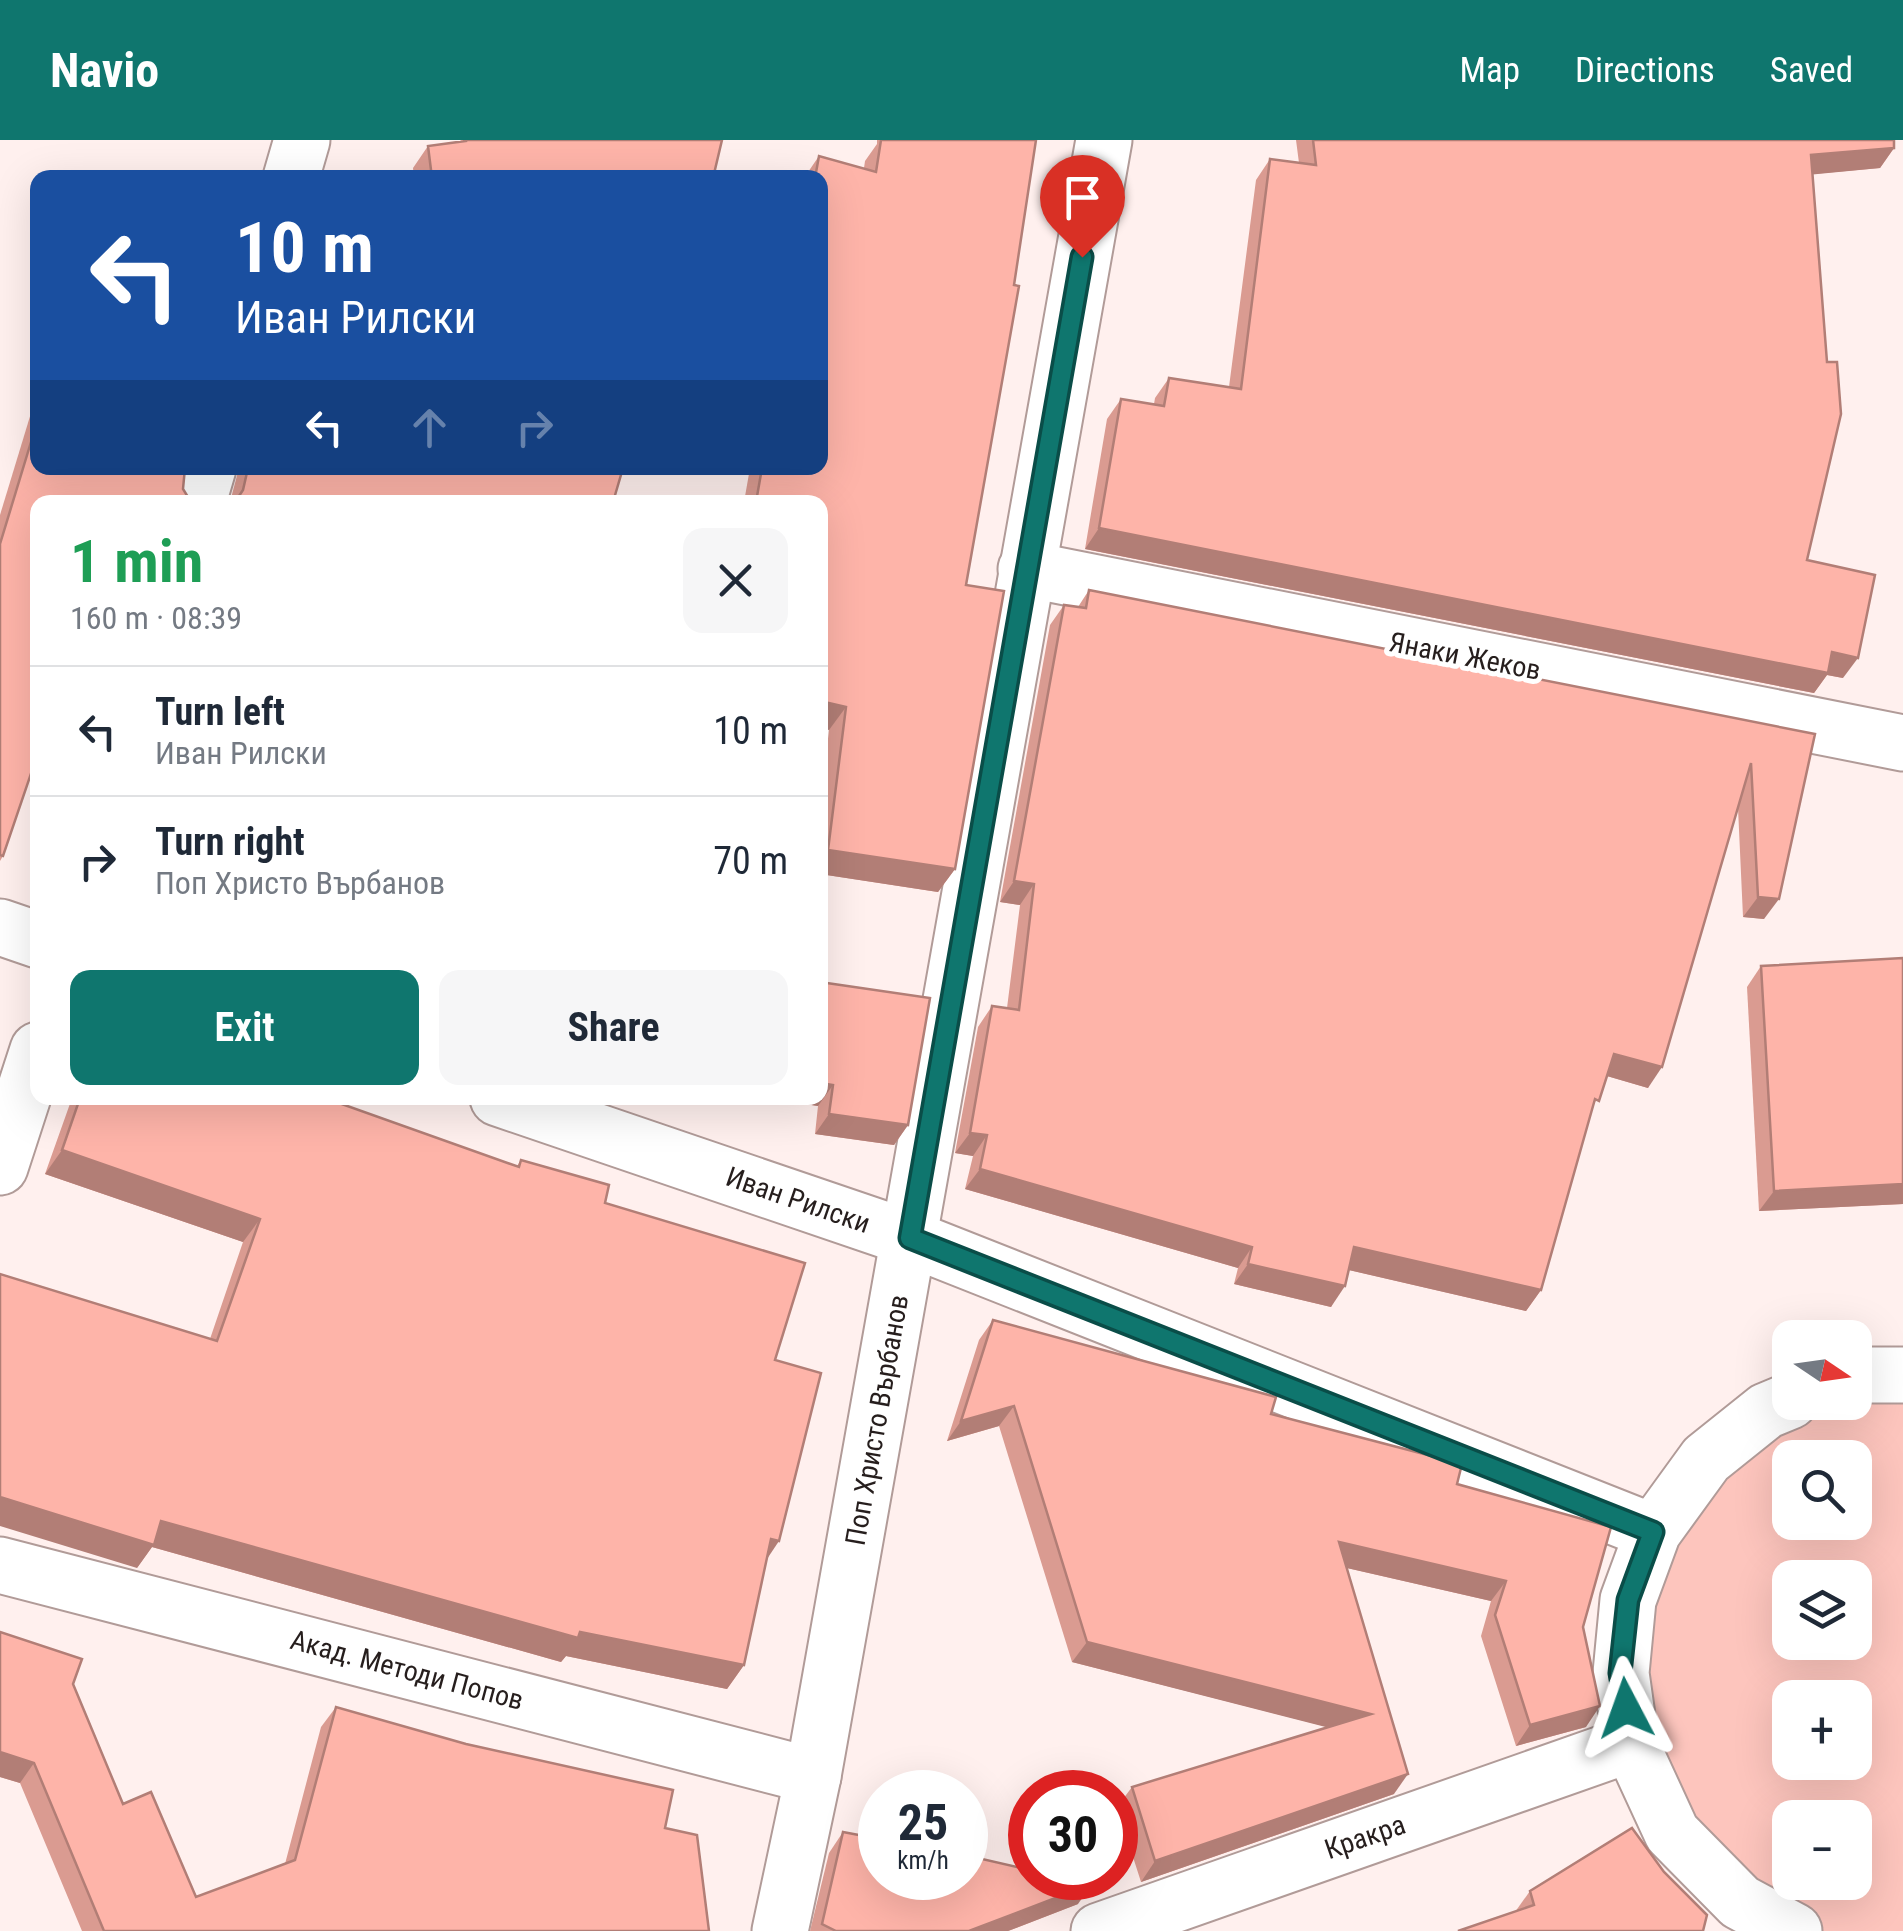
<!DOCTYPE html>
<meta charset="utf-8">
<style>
:root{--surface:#fff;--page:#f6f6f7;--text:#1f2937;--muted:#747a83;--line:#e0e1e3;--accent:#0f766e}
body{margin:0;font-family:"Roboto Condensed",sans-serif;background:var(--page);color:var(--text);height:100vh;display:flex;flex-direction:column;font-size:38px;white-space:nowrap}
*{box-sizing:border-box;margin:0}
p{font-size:32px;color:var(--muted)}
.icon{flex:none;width:55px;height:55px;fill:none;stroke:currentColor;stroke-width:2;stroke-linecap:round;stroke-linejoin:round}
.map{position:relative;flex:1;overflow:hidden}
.details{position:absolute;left:30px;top:355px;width:798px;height:610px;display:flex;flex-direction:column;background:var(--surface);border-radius:20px;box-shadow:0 10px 40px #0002}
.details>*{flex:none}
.banner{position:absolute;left:30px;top:30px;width:798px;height:305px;border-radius:20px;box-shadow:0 10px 40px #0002;background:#1a4fa0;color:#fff;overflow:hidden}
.needle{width:65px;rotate:103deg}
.controls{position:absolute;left:1772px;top:1180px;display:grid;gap:20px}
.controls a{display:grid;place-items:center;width:100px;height:100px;border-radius:20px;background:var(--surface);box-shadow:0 10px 40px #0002;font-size:50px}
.speed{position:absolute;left:858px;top:1630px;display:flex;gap:20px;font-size:50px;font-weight:700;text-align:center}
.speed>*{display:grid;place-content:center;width:130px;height:130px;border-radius:50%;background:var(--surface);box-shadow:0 10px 40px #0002;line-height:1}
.speed small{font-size:25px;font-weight:400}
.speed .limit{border:15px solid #d22;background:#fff;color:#111}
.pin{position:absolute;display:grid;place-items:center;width:85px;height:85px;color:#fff;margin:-102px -42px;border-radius:50% 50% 50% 0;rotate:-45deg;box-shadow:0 0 10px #0007}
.pin .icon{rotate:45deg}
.me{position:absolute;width:110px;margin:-55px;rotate:356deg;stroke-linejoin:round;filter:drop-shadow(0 0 8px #0008)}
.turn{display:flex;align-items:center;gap:35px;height:210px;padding:0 40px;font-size:45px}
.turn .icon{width:130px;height:130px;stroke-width:2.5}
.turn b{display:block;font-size:70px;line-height:85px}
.lanes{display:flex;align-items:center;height:95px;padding:0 40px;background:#0003;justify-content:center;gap:50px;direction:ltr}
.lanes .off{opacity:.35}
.round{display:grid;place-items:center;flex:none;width:105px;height:105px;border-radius:20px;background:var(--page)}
.headline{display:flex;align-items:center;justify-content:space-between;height:170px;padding:0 40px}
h1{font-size:60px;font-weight:700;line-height:75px;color:#1e9e55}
.primary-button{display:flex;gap:20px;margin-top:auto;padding:20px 40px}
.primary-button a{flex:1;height:115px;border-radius:20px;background:var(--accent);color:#fff;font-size:40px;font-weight:700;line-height:115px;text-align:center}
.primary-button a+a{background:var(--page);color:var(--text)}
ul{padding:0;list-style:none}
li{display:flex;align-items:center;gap:30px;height:130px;padding:0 40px;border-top:2px solid var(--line)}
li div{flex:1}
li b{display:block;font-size:38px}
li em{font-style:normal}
header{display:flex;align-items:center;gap:60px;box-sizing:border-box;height:140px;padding:0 50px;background:var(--accent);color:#fff}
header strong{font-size:48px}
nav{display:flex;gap:55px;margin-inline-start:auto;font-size:35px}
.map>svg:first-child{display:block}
.green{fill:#fdc5bd;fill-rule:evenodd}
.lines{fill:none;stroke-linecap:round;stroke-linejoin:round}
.minor-casing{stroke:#b19b98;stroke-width:59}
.minor{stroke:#fff;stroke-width:55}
.wall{fill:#da9b91}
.shaded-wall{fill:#b27e76}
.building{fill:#feb4a9;stroke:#b27e76;stroke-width:2.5}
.route-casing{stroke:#0a4d48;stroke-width:25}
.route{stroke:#0f766e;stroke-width:18}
.labels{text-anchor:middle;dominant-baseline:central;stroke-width:10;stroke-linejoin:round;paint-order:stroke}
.street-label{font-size:28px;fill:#261e1d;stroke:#fff}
</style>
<header>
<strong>Navio</strong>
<nav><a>Map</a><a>Directions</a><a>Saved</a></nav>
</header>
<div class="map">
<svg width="1903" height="1791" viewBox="0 0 1903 1791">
<rect width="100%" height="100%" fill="#fff0ee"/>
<!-- green -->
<path class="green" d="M1903,1234V1791H1796L1672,1692L1621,1532L1653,1392L1790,1262H1855ZM1790,1318H1855V1382H1790ZM1790,1438H1855V1502H1790ZM1790,1558H1855V1622H1790ZM1790,1678H1855V1742H1790Z"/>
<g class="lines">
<!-- minor casing -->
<g class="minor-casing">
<g id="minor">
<path d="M291,38L302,0"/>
<path d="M198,362L208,328"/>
<path d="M1026,429L1903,603"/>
<path d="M0,787L38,800"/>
<path d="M498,958L909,1098L1653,1392"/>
<path d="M0,1027L38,910"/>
<path d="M1855,1238L1865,1235H1903"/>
<path d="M1790,1261L1766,1271L1706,1319L1653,1392L1628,1460L1621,1533L1631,1604L1672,1693L1740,1762L1794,1791"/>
<path d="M0,1425L813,1636"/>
<path d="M780,1791L813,1636L1104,0"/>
<path d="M1099,1791L1631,1604"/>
</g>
</g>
<!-- minor -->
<use href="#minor" class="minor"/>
</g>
<!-- wall -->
<g class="wall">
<path d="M461,0H722L713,38H414L413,28L428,6L459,2Z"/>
<path d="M877,0H1036L966,445L955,729L938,752L820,734V668L829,590L820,362H744L750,328H820V38H804L819,16L864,28L865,21L877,4Z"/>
<path d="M1296,0H1894V8L1880,28L1813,34L1807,420L1843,538L1827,535L1814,553L1085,409L1107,279L1121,259L1154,264L1155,258L1169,238L1229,247L1256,40L1270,19L1299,23Z"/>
<path d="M38,250V362L3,716L0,721V375Z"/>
<path d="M239,328H623L613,362H230Z"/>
<path d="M1089,450L1815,594L1764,779L1743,777L1738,668L1648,948L1607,936L1591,971L1541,1150L1526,1171L1349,1130L1331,1167L1234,1144L1238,1128L965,1049L973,1016L955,1013L978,887L992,866L1007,868L1020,765L1000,762L1050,485L1064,465L1078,467Z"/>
<path d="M1903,818V1064L1759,1071L1747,847L1761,826Z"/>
<path d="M820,842L908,985L894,1005L815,994L818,966L785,961V958H820Z"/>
<path d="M72,958H325L517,1026L521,1020L605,1063L775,1220L767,1419L744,1525L727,1549L566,1516L561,1522L152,1407L137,1428L210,1199L243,1102L45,1034Z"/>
<path d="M993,1180L1271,1274L1457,1344L1583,1487L1586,1587L1516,1606L1481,1496L1491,1461L1347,1428L1394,1654L1141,1742L1117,1667L1132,1647L1328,1587L1072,1522L999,1286L947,1301L979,1200Z"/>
<path d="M0,1492L73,1544L123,1664L196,1757L285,1724L321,1587L336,1567L665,1688L709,1791H82L20,1643L0,1637Z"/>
<path d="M843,1692L1078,1764L1008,1791H810L829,1713Z"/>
<path d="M1530,1751L1703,1791L1515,1772Z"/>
</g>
<!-- shaded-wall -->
<g class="shaded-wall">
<path d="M1894,8L1880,28L1797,36L1811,15Z"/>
<path d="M1099,388L1832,512L1858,518L1843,538L1827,535L1814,553L1085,409Z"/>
<path d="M820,561L846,567L829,590L820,588Z"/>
<path d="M828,710L955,729L938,752L820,734V722Z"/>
<path d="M1014,741L1034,744L1020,765L1000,762Z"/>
<path d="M1758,757L1779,759L1764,779L1743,777Z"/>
<path d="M1614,914L1662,927L1648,948L1600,934Z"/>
<path d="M820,943L833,945L818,966L785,961L787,958H820Z"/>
<path d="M829,974L908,985L894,1005L815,994Z"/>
<path d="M970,993L987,995L973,1016L955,1013Z"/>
<path d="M62,1010L260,1079L243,1102L45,1034Z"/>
<path d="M980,1029L1252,1107L1238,1128L965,1049Z"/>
<path d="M1903,1044V1064L1759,1071L1774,1051Z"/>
<path d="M1354,1107L1541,1150L1526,1171L1340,1128Z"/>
<path d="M1248,1124L1345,1146L1331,1167L1234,1144Z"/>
<path d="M1014,1266L999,1286L947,1301L961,1281Z"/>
<path d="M0,1357L161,1381L580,1492L744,1525L727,1549L566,1516L561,1522L152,1407L137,1428L0,1386Z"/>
<path d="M771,1399L779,1401L763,1425Z"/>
<path d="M1339,1402L1506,1441L1491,1461L1325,1423Z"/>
<path d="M1087,1502L1371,1574L1357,1595L1072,1522Z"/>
<path d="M1600,1566L1586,1587L1516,1606L1530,1585Z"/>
<path d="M0,1612L34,1623L20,1643L0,1637Z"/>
<path d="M1408,1634L1394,1654L1141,1742L1155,1721Z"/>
<path d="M1092,1744L1078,1764L1008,1791H969Z"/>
</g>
<!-- building -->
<g class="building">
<path d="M464,0H722L713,38H432L428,6L465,1Z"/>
<path d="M881,0H1036L1014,145L1019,146L966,445L1004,451L955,729L828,710L846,567L820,561V362H756L762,328H820V38H815L819,16L876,32Z"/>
<path d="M1313,0H1894V8L1811,15L1827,222H1837L1841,274L1807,420L1875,435L1858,518L1832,512L1828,533L1099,388L1121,259L1164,266L1169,238L1241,249L1270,19L1316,25Z"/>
<path d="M38,279V328H185L183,349L191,362H38V613L3,716L0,715V404Z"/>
<path d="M248,328H623L613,362H235L243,350Z"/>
<path d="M1089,450L1815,594L1779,759L1758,757L1751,623L1662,927L1614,914L1599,961L1595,959L1541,1150L1354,1107L1345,1146L1248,1124L1252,1107L980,1029L987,995L970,993L992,866L1019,870L1034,744L1014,741L1064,465L1086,468Z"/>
<path d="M1903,818V1044L1774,1051L1761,826Z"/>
<path d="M820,842L930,858L908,985L829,974L833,945L820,943Z"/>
<path d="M80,958H325L519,1027L521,1020L609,1045L605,1063L805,1123L775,1220L821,1233L779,1401L771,1399L744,1525L580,1492L578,1498L161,1381L154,1405L0,1357V1134L217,1201L260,1079L62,1010Z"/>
<path d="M993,1180L1276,1257L1271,1274L1462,1324L1457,1344L1611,1387L1583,1487L1600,1566L1530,1585L1495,1475L1506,1441L1339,1402L1408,1634L1155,1721L1132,1647L1371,1574L1087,1502L1014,1266L961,1281Z"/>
<path d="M0,1492L82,1519L73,1544L123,1664L151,1652L196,1757L295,1720L336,1567L466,1604L673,1650L665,1688L697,1695L709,1791H104L34,1623L0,1612Z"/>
<path d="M1632,1688L1664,1732L1707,1775L1703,1791H1458L1534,1765L1530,1751Z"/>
<path d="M843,1692L880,1699V1738H965V1715L1030,1730V1738H1064L1092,1744L969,1791H836L822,1784Z"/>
</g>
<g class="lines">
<!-- route casing -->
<g class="route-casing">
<path id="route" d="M1082,117L910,1098L1653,1392L1628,1460L1620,1533L1626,1568"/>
</g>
<!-- route -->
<use href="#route" class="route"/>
</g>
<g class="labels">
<!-- street labels -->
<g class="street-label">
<text transform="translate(1465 516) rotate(11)">Янаки Жеков</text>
<text transform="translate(798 1060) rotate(19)">Иван Рилски</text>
<text transform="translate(877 1280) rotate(-80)">Поп Христо Върбанов</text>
<text transform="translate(407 1530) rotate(15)">Акад. Методи Попов</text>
<text transform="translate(1365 1697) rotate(-19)">Кракра</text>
</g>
</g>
</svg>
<div class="controls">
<a><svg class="needle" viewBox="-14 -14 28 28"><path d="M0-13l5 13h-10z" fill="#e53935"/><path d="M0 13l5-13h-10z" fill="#747a83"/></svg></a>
<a><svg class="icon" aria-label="search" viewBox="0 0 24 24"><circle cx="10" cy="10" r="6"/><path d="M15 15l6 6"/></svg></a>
<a><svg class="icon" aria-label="layers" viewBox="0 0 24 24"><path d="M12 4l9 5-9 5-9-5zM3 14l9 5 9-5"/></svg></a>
<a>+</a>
<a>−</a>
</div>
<div class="speed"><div>25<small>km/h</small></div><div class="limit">30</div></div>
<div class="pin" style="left:1082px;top:117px;background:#d93025"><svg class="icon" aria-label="arrive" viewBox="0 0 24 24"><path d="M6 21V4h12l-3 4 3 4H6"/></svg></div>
<svg class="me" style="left:1626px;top:1568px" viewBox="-20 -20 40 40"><path d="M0-17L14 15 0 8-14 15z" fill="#0f766e" stroke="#fff" stroke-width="4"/></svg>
<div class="banner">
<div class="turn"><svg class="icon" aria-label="left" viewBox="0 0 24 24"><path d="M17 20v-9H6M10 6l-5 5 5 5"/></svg><div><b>10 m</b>Иван Рилски</div></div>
<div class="lanes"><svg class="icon" aria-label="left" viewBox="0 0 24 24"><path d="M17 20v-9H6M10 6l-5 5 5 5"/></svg><svg class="icon off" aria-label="ahead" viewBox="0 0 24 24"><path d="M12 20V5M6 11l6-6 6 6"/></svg><svg class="icon off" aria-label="right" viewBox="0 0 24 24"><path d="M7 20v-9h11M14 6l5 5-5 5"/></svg></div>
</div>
<section class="details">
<div class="headline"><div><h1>1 min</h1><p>160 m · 08:39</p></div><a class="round"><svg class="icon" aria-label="close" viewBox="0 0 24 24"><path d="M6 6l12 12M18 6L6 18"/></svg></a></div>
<ul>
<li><svg class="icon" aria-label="left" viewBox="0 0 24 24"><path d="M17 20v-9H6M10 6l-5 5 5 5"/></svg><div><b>Turn left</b><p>Иван Рилски</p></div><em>10 m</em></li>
<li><svg class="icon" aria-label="right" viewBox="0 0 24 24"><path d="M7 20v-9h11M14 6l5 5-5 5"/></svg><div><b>Turn right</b><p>Поп Христо Върбанов</p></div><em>70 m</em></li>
</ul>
<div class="primary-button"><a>Exit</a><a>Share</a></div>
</section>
</div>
